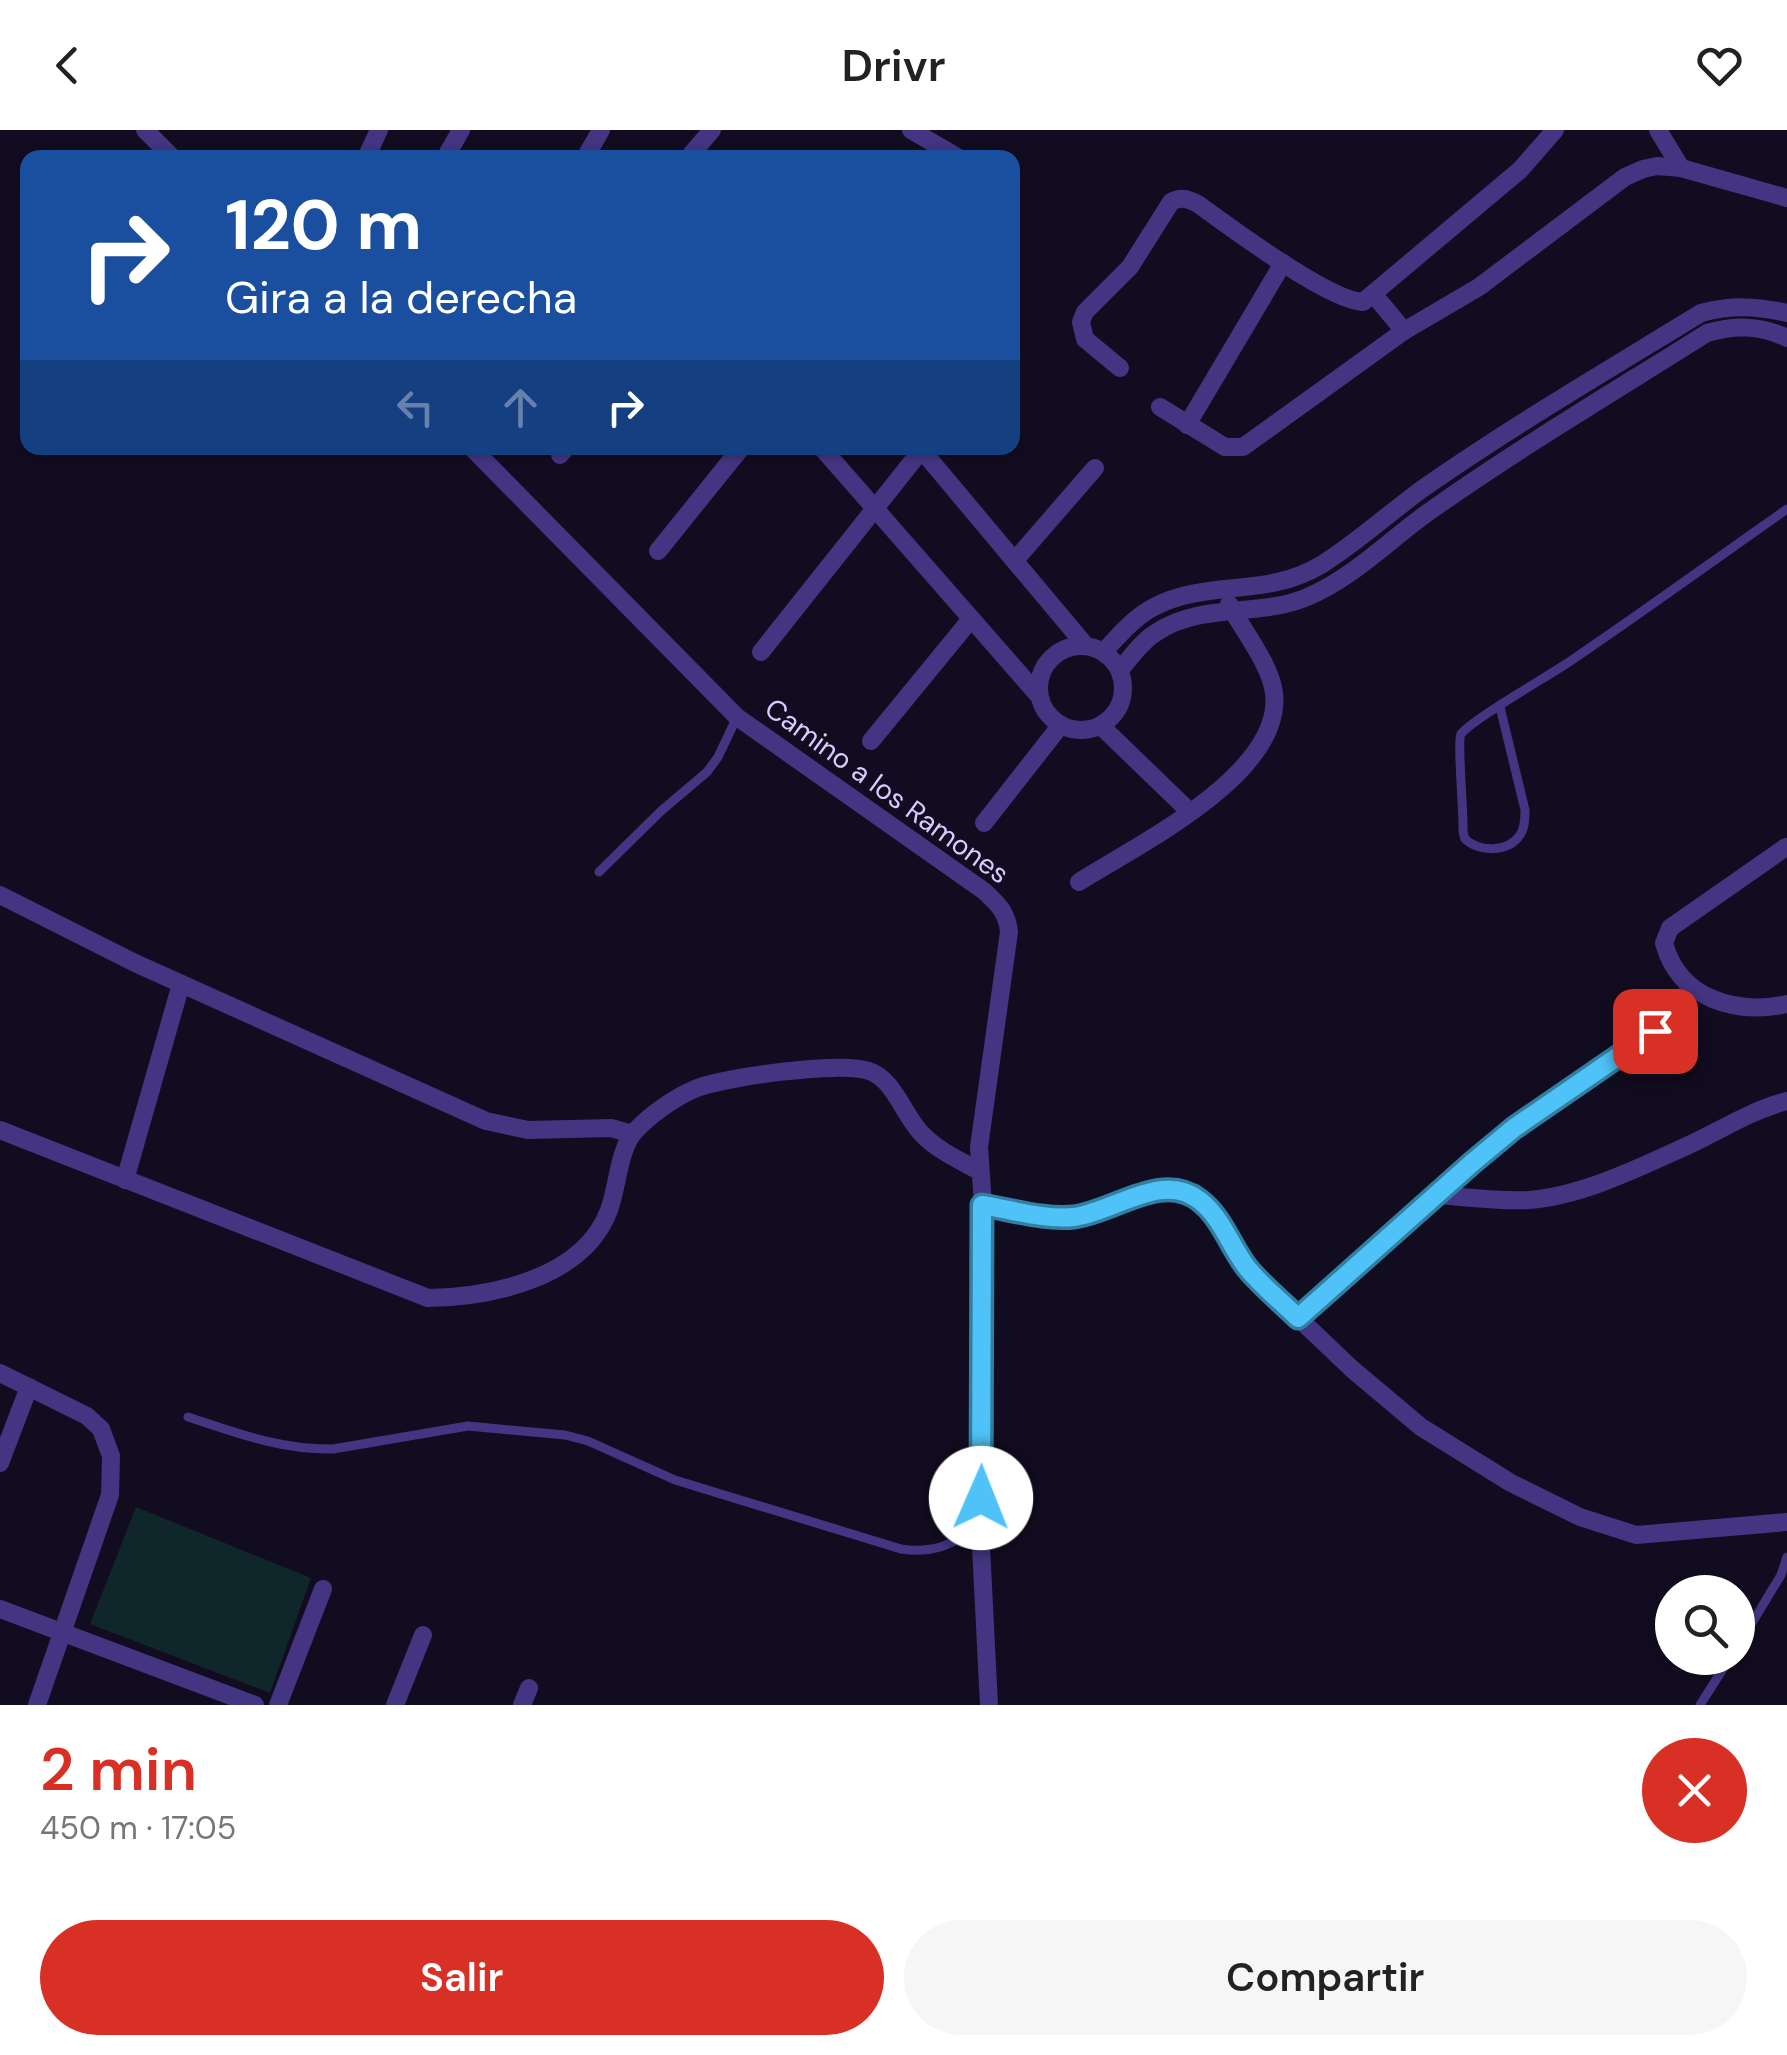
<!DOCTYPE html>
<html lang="es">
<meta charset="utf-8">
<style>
:root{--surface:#fff;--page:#f6f6f6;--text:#222;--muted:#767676;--accent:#d93025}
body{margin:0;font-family:"DM Sans",sans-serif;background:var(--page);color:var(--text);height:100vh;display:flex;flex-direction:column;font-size:38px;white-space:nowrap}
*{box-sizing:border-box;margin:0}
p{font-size:32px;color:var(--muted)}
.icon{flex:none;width:55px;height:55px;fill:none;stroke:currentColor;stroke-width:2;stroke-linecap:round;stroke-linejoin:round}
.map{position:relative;height:1575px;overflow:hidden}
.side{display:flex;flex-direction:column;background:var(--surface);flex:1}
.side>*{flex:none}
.hud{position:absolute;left:20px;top:20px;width:1000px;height:305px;border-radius:20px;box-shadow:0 2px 8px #0004;background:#1a4fa0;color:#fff;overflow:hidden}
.tools{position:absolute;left:1655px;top:1445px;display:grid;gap:20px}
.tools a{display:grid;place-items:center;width:100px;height:100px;border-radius:50%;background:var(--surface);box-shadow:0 2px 8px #0004;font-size:50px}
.pin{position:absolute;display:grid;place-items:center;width:85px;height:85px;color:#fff;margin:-42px;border-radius:20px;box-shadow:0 5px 15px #0006}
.me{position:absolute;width:110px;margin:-55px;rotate:1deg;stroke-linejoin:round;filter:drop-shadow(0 0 8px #0008)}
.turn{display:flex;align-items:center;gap:35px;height:210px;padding:0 40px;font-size:45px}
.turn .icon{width:130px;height:130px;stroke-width:2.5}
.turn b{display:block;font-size:70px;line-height:85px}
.lanes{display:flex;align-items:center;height:95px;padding:0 40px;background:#0003;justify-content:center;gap:50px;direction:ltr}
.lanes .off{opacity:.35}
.round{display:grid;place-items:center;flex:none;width:105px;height:105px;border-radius:52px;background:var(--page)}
.head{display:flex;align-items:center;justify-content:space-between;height:170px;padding:0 40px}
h1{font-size:60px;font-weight:600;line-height:75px;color:var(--accent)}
.button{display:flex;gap:20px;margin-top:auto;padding:20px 40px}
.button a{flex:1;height:115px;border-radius:60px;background:var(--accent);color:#fff;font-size:40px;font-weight:600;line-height:115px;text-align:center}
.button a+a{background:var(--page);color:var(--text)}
header{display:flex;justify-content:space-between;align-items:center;height:130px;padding:0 40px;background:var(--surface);font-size:45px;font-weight:600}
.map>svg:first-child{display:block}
.park{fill:#0f272a}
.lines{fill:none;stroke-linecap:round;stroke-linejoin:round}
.service{stroke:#433581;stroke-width:9}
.minor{stroke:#433581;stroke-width:18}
.route-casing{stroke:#337fa1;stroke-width:25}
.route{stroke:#4fc3f7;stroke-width:18}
.labels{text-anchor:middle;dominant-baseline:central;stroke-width:10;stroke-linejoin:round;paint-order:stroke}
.street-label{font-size:28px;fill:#d9caff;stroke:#120c20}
</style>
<header><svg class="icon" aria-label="back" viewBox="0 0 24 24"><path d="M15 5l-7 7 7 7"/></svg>Drivr<svg class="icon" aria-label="heart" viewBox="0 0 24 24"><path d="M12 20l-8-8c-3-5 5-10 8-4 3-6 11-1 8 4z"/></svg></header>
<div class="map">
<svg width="1787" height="1575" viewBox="0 0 1787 1575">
<rect width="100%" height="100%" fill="#120c20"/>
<!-- park -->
<path class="park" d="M136,1377L311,1448L270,1563L90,1494Z"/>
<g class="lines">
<!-- service -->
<g class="service">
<path d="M1500,577L1525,680C1525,688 1525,698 1520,705C1508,723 1479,722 1465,709L1463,702C1464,686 1457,611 1461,604C1471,590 1550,545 1569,532C1643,482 1714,430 1787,379"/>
<path d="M599,742L661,681L707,642L718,627L737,587"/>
<path d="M188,1287C237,1303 281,1320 333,1319L468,1296L565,1305L588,1311L675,1350L901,1419C934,1424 952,1414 980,1397"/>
<path d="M1738,1516L1781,1445L1787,1427"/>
<path d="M1700,1575L1730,1528"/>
</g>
<!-- minor -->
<g class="minor">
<path d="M145,0L173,28"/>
<path d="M911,0L959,28"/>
<path d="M1658,0L1681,38"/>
<path d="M366,28L379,0"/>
<path d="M445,28L461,0"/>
<path d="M585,28L601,0"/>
<path d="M688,28L712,0"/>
<path d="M1375,166L1404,201L1479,157L1625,47L1643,39L1657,36L1681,38L1787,68"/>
<path d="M1120,238L1085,209L1081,192L1085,182L1130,137L1171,72C1181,66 1188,69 1198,74C1230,97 1329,171 1363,172L1520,40L1555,0"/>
<path d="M1160,277L1225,317H1243L1404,201"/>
<path d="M1187,295L1283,133"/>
<path d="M472,318L737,587L984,761C998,774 1007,782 1009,802L979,1017L983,1075L980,1397L989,1575"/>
<path d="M822,318L1039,566"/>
<path d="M920,318L1086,516"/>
<path d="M560,325L566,318"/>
<path d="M658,421L741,318"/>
<path d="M1016,429L1095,338"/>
<circle cx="1081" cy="558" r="42"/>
<path d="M761,522L923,318"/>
<path d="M1103,522C1119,506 1134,487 1154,477C1207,449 1266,468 1321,435C1358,412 1390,382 1425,357C1514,295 1608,240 1701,183C1732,175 1756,176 1787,183"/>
<path d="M1120,540C1131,527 1142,511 1157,502C1200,473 1258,487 1305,468C1352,449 1389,410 1430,381C1519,318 1615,261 1707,203C1735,195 1760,195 1787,208"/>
<path d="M1101,596L1190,682"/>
<path d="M871,611L971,489"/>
<path d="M984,693L1060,596"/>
<path d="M1786,717L1670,798L1664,813C1679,869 1736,885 1787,874"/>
<path d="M1079,752C1137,715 1284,644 1274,563C1270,533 1243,501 1229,474"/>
<path d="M0,765L135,833L486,991L528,1000L611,998L632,1004"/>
<path d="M0,1000L428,1168C492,1167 584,1148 609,1080C618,1057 618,1020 635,1001C650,985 675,967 697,958C725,947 841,931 869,941C894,949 904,986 922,1004C937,1020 959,1030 979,1041"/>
<path d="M125,1050L181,854"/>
<path d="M1437,1065C1467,1067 1499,1072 1529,1070C1583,1066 1640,1037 1689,1015C1721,1000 1752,980 1787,971"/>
<path d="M983,1075L1055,1087H1075L1148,1063L1169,1060L1186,1062L1212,1082L1250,1142L1352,1239L1421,1297L1511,1353L1580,1387L1636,1405L1787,1392"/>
<path d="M1299,1187L1472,1033L1515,998L1655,901L1668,889L1690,859"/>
<path d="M0,1243L87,1286L101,1299L111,1326L110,1365L37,1575"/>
<path d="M0,1333L29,1257"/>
<path d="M0,1479L255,1575"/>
<path d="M278,1575L323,1459"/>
<path d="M395,1575L423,1505"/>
<path d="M522,1575L529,1558"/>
</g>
</g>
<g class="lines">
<!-- route casing -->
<g class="route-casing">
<path id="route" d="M981,1368L982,1075C1012,1080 1045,1090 1074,1087C1114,1082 1162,1041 1199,1070C1222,1087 1231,1118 1248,1139C1263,1157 1282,1172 1298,1188L1472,1033L1514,998L1655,901"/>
</g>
<!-- route -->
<use href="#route" class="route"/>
</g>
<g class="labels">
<!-- street labels -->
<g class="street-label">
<text transform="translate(887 661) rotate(36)">Camino a los Ramones</text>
</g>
</g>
</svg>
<div class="tools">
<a><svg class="icon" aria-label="search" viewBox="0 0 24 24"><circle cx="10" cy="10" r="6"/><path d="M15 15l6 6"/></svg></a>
</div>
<div class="pin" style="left:1655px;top:901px;background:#d93025"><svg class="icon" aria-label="arrive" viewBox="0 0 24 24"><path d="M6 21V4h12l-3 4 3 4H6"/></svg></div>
<svg class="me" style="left:981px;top:1368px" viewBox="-20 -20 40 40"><circle r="19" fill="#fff"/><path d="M0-13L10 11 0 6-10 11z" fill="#4fc3f7"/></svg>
<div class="hud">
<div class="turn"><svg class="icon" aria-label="right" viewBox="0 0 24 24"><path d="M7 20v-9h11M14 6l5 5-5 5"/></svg><div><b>120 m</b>Gira a la derecha</div></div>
<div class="lanes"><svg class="icon off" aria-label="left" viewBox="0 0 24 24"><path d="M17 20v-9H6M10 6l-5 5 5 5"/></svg><svg class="icon off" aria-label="ahead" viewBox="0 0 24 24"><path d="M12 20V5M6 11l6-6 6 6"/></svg><svg class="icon" aria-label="right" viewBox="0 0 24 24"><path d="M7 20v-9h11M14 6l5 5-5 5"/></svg></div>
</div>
</div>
<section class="side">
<div class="head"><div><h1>2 min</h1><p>450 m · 17:05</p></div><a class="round" style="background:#d93025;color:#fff"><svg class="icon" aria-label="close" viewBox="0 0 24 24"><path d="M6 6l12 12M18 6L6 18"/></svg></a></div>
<div class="button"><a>Salir</a><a>Compartir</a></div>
</section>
